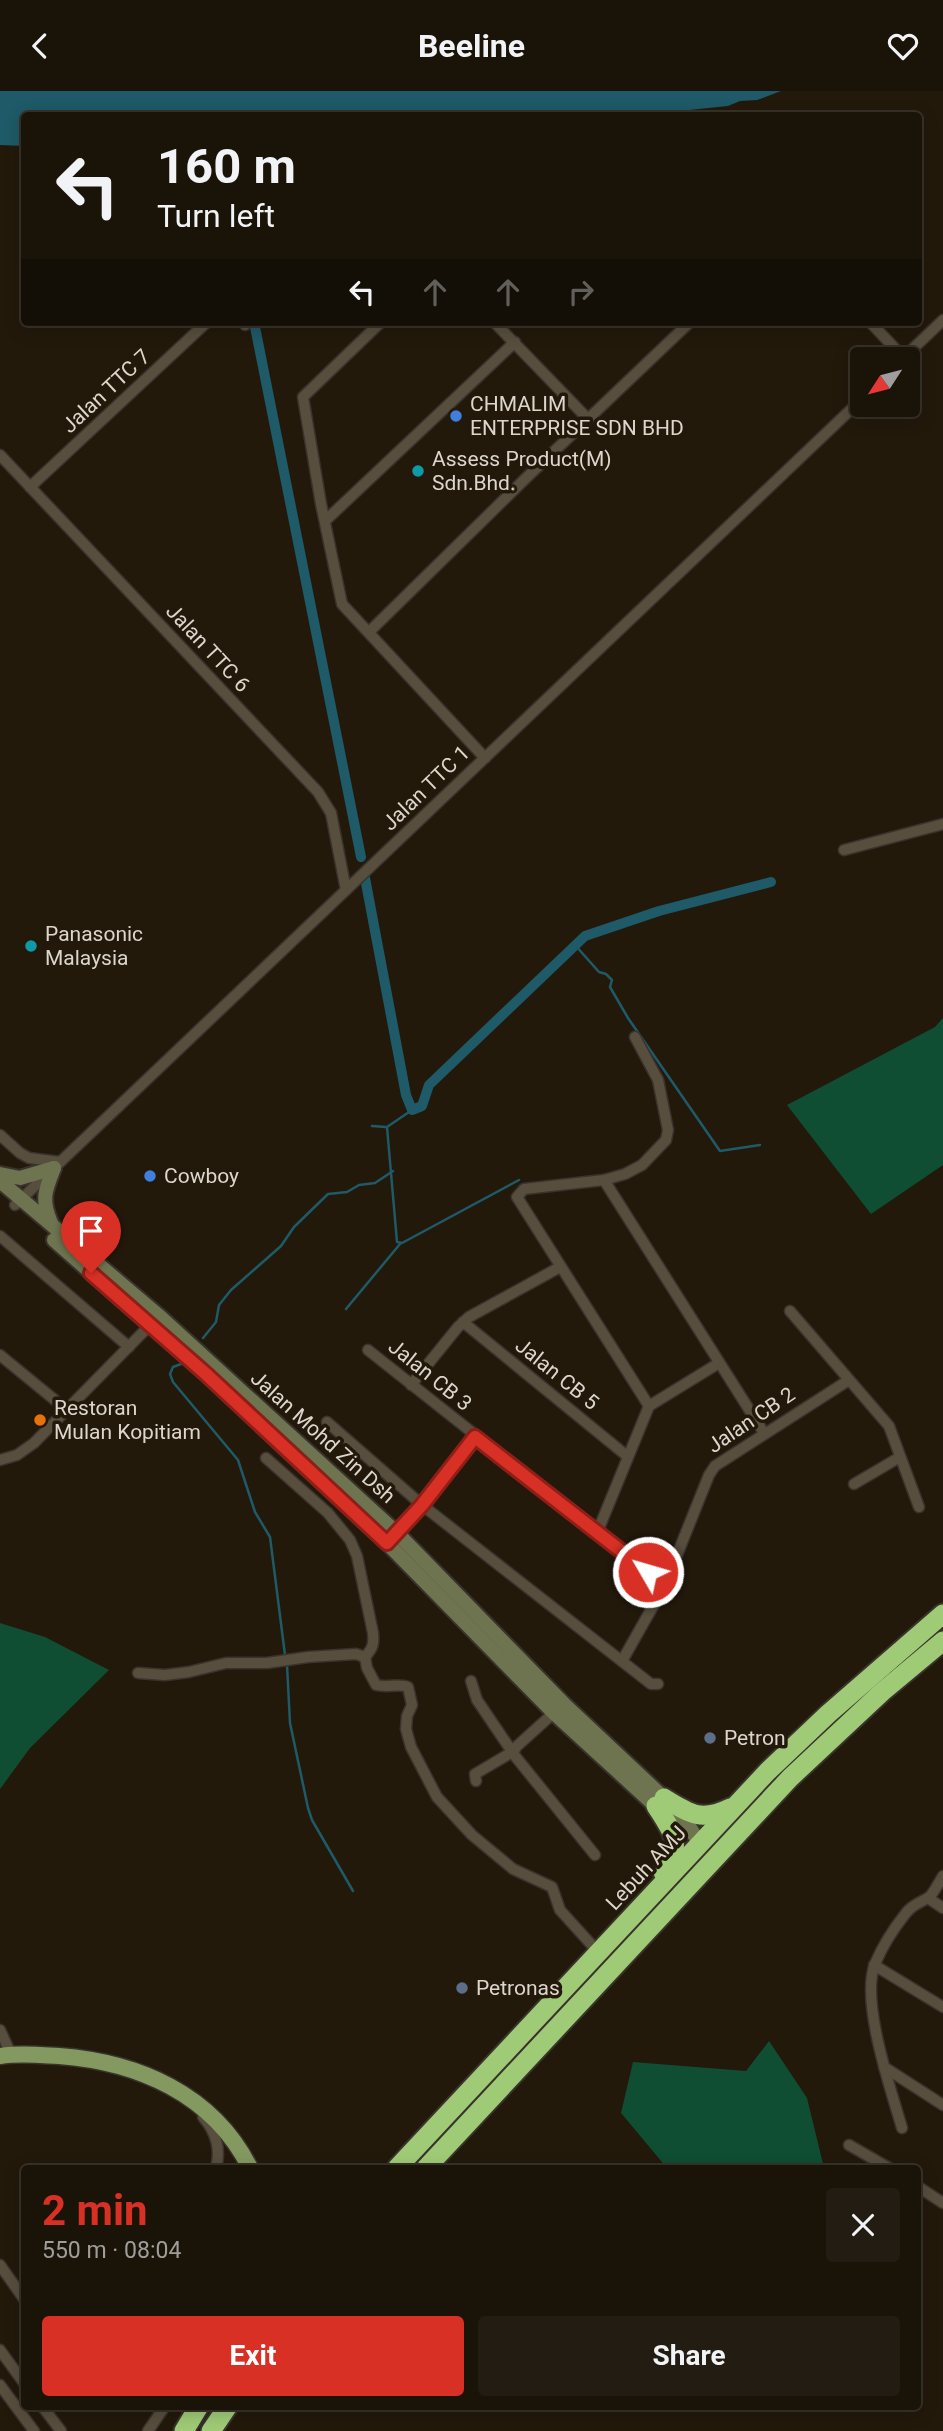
<!DOCTYPE html>
<meta charset="utf-8">
<style>
:root{--surface:#1a1308;--page:#231c12;--text:#f1f3f6;--muted:#9f9e9c;--line:#383229;--accent:#d93025}
body{margin:0;font-family:Roboto,sans-serif;background:var(--page);color:var(--text);height:100vh;display:flex;flex-direction:column;font-size:26px;white-space:nowrap}
*{box-sizing:border-box;margin:0}
p{font-size:23px;color:var(--muted)}
.icon{flex:none;width:38px;height:38px;fill:none;stroke:currentColor;stroke-width:2;stroke-linecap:round;stroke-linejoin:round}
.map{position:relative;flex:1;overflow:hidden}
.details{position:absolute;left:21px;top:2074px;width:900px;height:245px;display:flex;flex-direction:column;background:var(--surface);border-radius:7px;box-shadow:0 4px 18px #0003,0 0 0 2px var(--line)}
.details>*{flex:none}
.guide{position:absolute;left:21px;top:21px;width:901px;height:214px;border-radius:7px;box-shadow:0 4px 18px #0003,0 0 0 2px var(--line);background:#1a1308;color:var(--text);overflow:hidden}
.needle{width:46px;rotate:234deg}
.fabs{position:absolute;left:850px;top:256px;display:grid;gap:14px}
.fabs a{display:grid;place-items:center;width:70px;height:70px;border-radius:7px;background:var(--surface);box-shadow:0 4px 18px #0003,0 0 0 2px var(--line);font-size:35px}
.pin{position:absolute;display:grid;place-items:center;width:60px;height:60px;color:#fff;margin:-72px -30px;border-radius:50% 50% 50% 0;rotate:-45deg;box-shadow:0 0 7px #0007}
.pin .icon{rotate:45deg}
.me{position:absolute;width:77px;margin:-38px;rotate:308deg;stroke-linejoin:round;filter:drop-shadow(0 0 5px #0008)}
.turn{display:flex;align-items:center;gap:24px;height:147px;padding:0 21px;font-size:32px}
.turn .icon{width:91px;height:91px;stroke-width:2.5}
.turn b{display:block;font-size:49px;line-height:60px}
.lanes{display:flex;align-items:center;height:66px;padding:0 21px;background:#0003;justify-content:center;gap:35px;direction:ltr}
.lanes .off{opacity:.35}
.round{display:grid;place-items:center;flex:none;width:74px;height:74px;border-radius:7px;background:var(--page)}
.head{display:flex;align-items:center;justify-content:space-between;height:119px;padding:0 21px}
h1{font-size:42px;font-weight:700;line-height:52px;color:var(--accent)}
.primary-button{display:flex;gap:14px;margin-top:auto;padding:14px 21px}
.primary-button a{flex:1;height:80px;border-radius:7px;background:var(--accent);color:#fff;font-size:28px;font-weight:700;line-height:80px;text-align:center}
.primary-button a+a{background:var(--page);color:var(--text)}
header{display:flex;justify-content:space-between;align-items:center;height:91px;padding:0 21px;background:var(--surface);font-size:32px;font-weight:700}
.map>svg:first-child{display:block}
.green{fill:#0f4e32}
.water{fill:#1e5a67}
.lines{fill:none;stroke-linecap:round;stroke-linejoin:round}
.stream{stroke:#1e5a67;stroke-width:2.5}
.canal{stroke:#1e5a67;stroke-width:10}
.street-casing{stroke:#39332d;stroke-width:13}
.secondary-casing{stroke:#39332d;stroke-width:18}
.primary-casing{stroke:#39332d;stroke-width:19}
.highway-casing{stroke:#39332d;stroke-width:23}
.street{stroke:#584e3e;stroke-width:10}
.secondary{stroke:#6e744f;stroke-width:14}
.primary{stroke:#839960;stroke-width:16}
.highway{stroke:#a0cb76;stroke-width:19}
.route-casing{stroke:#8d1f18;stroke-width:18}
.route{stroke:#d93025;stroke-width:12}
.shop-dot{fill:#3f7fe0;stroke:#22190b;stroke-width:2.5}
.culture-dot{fill:#0f9aa8;stroke:#22190b;stroke-width:2.5}
.food-dot{fill:#e8710a;stroke:#22190b;stroke-width:2.5}
.service-dot{fill:#5c6f8a;stroke:#22190b;stroke-width:2.5}
.labels{text-anchor:middle;dominant-baseline:central;stroke-width:7;stroke-linejoin:round;paint-order:stroke}
.street-label{font-size:21px;fill:#dcd6cd;stroke:#22190b}
.poi-label{font-size:21px;fill:#dcd6cd;stroke:#22190b;text-anchor:start}
</style>
<header><svg class="icon" aria-label="back" viewBox="0 0 24 24"><path d="M15 5l-7 7 7 7"/></svg>Beeline<svg class="icon" aria-label="heart" viewBox="0 0 24 24"><path d="M12 20l-8-8c-3-5 5-10 8-4 3-6 11-1 8 4z"/></svg></header>
<div class="map">
<svg width="943" height="2340" viewBox="0 0 943 2340">
<rect width="100%" height="100%" fill="#22190b"/>
<!-- green -->
<g class="green">
<path d="M943,927V1074L871,1123L787,1014L935,936Z"/>
<path d="M0,1532L45,1546L109,1579L30,1657L0,1698Z"/>
<path d="M769,1950L807,2007L824,2077H667L621,2022L633,1971L746,1980Z"/>
</g>
<!-- water -->
<path class="water" d="M0,0H781L757,9L740,10L728,15L641,24H24V55L0,54Z"/>
<g class="lines">
<!-- stream -->
<g class="stream">
<path d="M575,854L599,881L606,883L612,889L610,896L628,927L720,1060L760,1054"/>
<path d="M412,1019L387,1036L397,1151L402,1152L519,1089"/>
<path d="M372,1035L386,1036"/>
<path d="M346,1218L400,1153"/>
<path d="M203,1247L216,1231L219,1214L231,1199L281,1155L294,1136L328,1103L347,1101L359,1094L375,1092L393,1080"/>
<path d="M181,1273L173,1276L170,1283L173,1291L238,1369L255,1421L270,1446L285,1564"/>
<path d="M287,1574L290,1632L308,1717L312,1729L353,1800"/>
</g>
<!-- canal -->
<g class="canal">
<path d="M254,231L361,766"/>
<path d="M365,787L406,1004L412,1019L422,1015L429,994L585,845L659,820L771,791"/>
</g>
<!-- street casing -->
<g class="street-casing">
<g id="street">
<path d="M243,231L245,234"/>
<path d="M381,231L303,306L321,413L342,513L485,667"/>
<path d="M494,231L588,328"/>
<path d="M870,231L903,266"/>
<path d="M902,268L943,229"/>
<path d="M0,364L318,701L331,722L346,799"/>
<path d="M30,396L207,231"/>
<path d="M325,430L515,251"/>
<path d="M369,541L525,388L690,231"/>
<path d="M844,759L943,733"/>
<path d="M635,946L658,989L668,1039L666,1049L642,1074L625,1083L604,1089L524,1098L517,1106L649,1315"/>
<path d="M0,1044L20,1062L29,1067L60,1071"/>
<path d="M604,1089L764,1342"/>
<path d="M15,1114L863,307"/>
<path d="M0,1145L129,1256"/>
<path d="M790,1220L889,1335L919,1416"/>
<path d="M463,1231L627,1365"/>
<path d="M368,1259L665,1494"/>
<path d="M0,1264L67,1319"/>
<path d="M411,1294L458,1236L469,1226L560,1176"/>
<path d="M327,1331L422,1414L651,1593H658"/>
<path d="M0,1369L17,1364L34,1352L154,1230"/>
<path d="M854,1393L900,1366"/>
<path d="M597,1442L649,1315L719,1272"/>
<path d="M395,1445L476,1346"/>
<path d="M365,1566L367,1577L376,1594C387,1597 399,1592 408,1596L412,1614L407,1625L406,1638L411,1656L437,1706L472,1744L513,1778L552,1796L560,1819L599,1862"/>
<path d="M622,1570L665,1494L709,1384L715,1375L849,1289"/>
<path d="M138,1582L165,1584L189,1581L226,1572H267L308,1566L356,1563L365,1566C373,1557 374,1553 373,1542L357,1465L350,1449L328,1422L266,1367"/>
<path d="M471,1590L477,1609L515,1665L595,1764"/>
<path d="M476,1690L475,1683L514,1660L516,1656L558,1618"/>
<path d="M928,1807L943,1817"/>
<path d="M874,1874L943,1916"/>
<path d="M0,1939L11,1963"/>
<path d="M884,1976L943,2014"/>
<path d="M203,2026C216,2041 221,2058 216,2077"/>
<path d="M902,2037C891,1999 860,1909 875,1873C882,1856 894,1837 906,1822C912,1814 919,1812 928,1807C933,1804 939,1791 943,1785"/>
<path d="M849,2054L889,2077"/>
<path d="M917,2095L943,2112"/>
<path d="M0,2174L24,2208"/>
<path d="M0,2259L24,2292"/>
<path d="M0,2294L34,2340"/>
<path d="M42,2315L61,2340"/>
<path d="M148,2340L165,2315"/>
</g>
</g>
<!-- secondary casing -->
<g class="secondary-casing">
<g id="secondary">
<path d="M0,1083L20,1087L54,1077"/>
<path d="M0,1090L158,1224L398,1443L564,1613L664,1707L687,1732L700,1753"/>
<path d="M51,1132C41,1108 45,1100 54,1077"/>
<path d="M54,1149L206,1283L387,1452L554,1622L661,1720"/>
</g>
</g>
<!-- primary casing -->
<g class="primary-casing">
<path id="primary" d="M0,1965C20,1962 39,1964 59,1965C138,1971 213,2003 250,2077"/>
</g>
<!-- highway casing -->
<g class="highway-casing">
<g id="highway">
<path d="M664,1707C690,1723 701,1731 730,1717"/>
<path d="M656,1715C673,1741 684,1754 663,1781"/>
<path d="M397,2077L768,1680L828,1623L943,1523"/>
<path d="M426,2077L790,1687L882,1601L943,1550"/>
<path d="M184,2340L199,2315"/>
<path d="M211,2340L228,2315"/>
</g>
</g>
<!-- street -->
<use href="#street" class="street"/>
<!-- secondary -->
<use href="#secondary" class="secondary"/>
<!-- primary -->
<use href="#primary" class="primary"/>
<!-- highway -->
<use href="#highway" class="highway"/>
</g>
<g class="lines">
<!-- route casing -->
<g class="route-casing">
<path id="route" d="M91,1182L206,1283L387,1452L422,1414L475,1346L648,1481"/>
</g>
<!-- route -->
<use href="#route" class="route"/>
</g>
<!-- markers -->
<g class="shop-dot">
<circle cx="456" cy="325" r="7"/>
<circle cx="150" cy="1085" r="7"/>
</g>
<g class="culture-dot">
<circle cx="418" cy="380" r="7"/>
<circle cx="31" cy="855" r="7"/>
</g>
<circle class="food-dot" cx="40" cy="1329" r="7"/>
<g class="service-dot">
<circle cx="710" cy="1647" r="7"/>
<circle cx="462" cy="1897" r="7"/>
</g>
<g class="labels">
<!-- street labels -->
<g class="street-label">
<text transform="translate(106 300) rotate(-43)">Jalan TTC 7</text>
<text transform="translate(208 557) rotate(47)">Jalan TTC 6</text>
<text transform="translate(426 697) rotate(-44)">Jalan TTC 1</text>
<text transform="translate(557 1283) rotate(39)">Jalan CB 5</text>
<text transform="translate(430 1284) rotate(39)">Jalan CB 3</text>
<text transform="translate(751 1329) rotate(-34)">Jalan CB 2</text>
<text transform="translate(323 1346) rotate(42)">Jalan Mohd Zin Dsh</text>
<text transform="translate(646 1777) rotate(-47)">Lebuh AMJ</text>
</g>
<!-- poi labels -->
<g class="poi-label">
<text x="470" y="313">CHMALIM<tspan x="470" dy="24">ENTERPRISE SDN BHD</tspan></text>
<text x="432" y="368">Assess Product(M)<tspan x="432" dy="24">Sdn.Bhd.</tspan></text>
<text x="45" y="843">Panasonic<tspan x="45" dy="24">Malaysia</tspan></text>
<text x="164" y="1085">Cowboy</text>
<text x="54" y="1317">Restoran<tspan x="54" dy="24">Mulan Kopitiam</tspan></text>
<text x="724" y="1647">Petron</text>
<text x="476" y="1897">Petronas</text>
</g>
</g>
</svg>
<div class="fabs">
<a><svg class="needle" viewBox="-14 -14 28 28"><path d="M0-13l5 13h-10z" fill="#e53935"/><path d="M0 13l5-13h-10z" fill="#9f9e9c"/></svg></a>
</div>
<div class="pin" style="left:91px;top:1182px;background:#d93025"><svg class="icon" aria-label="arrive" viewBox="0 0 24 24"><path d="M6 21V4h12l-3 4 3 4H6"/></svg></div>
<svg class="me" style="left:648px;top:1481px" viewBox="-20 -20 40 40"><circle r="17" fill="#d93025" stroke="#fff" stroke-width="3"/><path d="M0-11L8 9 0 5-8 9z" fill="#fff"/></svg>
<div class="guide">
<div class="turn"><svg class="icon" aria-label="left" viewBox="0 0 24 24"><path d="M17 20v-9H6M10 6l-5 5 5 5"/></svg><div><b>160 m</b>Turn left</div></div>
<div class="lanes"><svg class="icon" aria-label="left" viewBox="0 0 24 24"><path d="M17 20v-9H6M10 6l-5 5 5 5"/></svg><svg class="icon off" aria-label="ahead" viewBox="0 0 24 24"><path d="M12 20V5M6 11l6-6 6 6"/></svg><svg class="icon off" aria-label="ahead" viewBox="0 0 24 24"><path d="M12 20V5M6 11l6-6 6 6"/></svg><svg class="icon off" aria-label="right" viewBox="0 0 24 24"><path d="M7 20v-9h11M14 6l5 5-5 5"/></svg></div>
</div>
<section class="details">
<div class="head"><div><h1>2 min</h1><p>550 m · 08:04</p></div><a class="round"><svg class="icon" aria-label="close" viewBox="0 0 24 24"><path d="M6 6l12 12M18 6L6 18"/></svg></a></div>
<div class="primary-button"><a>Exit</a><a>Share</a></div>
</section>
</div>
